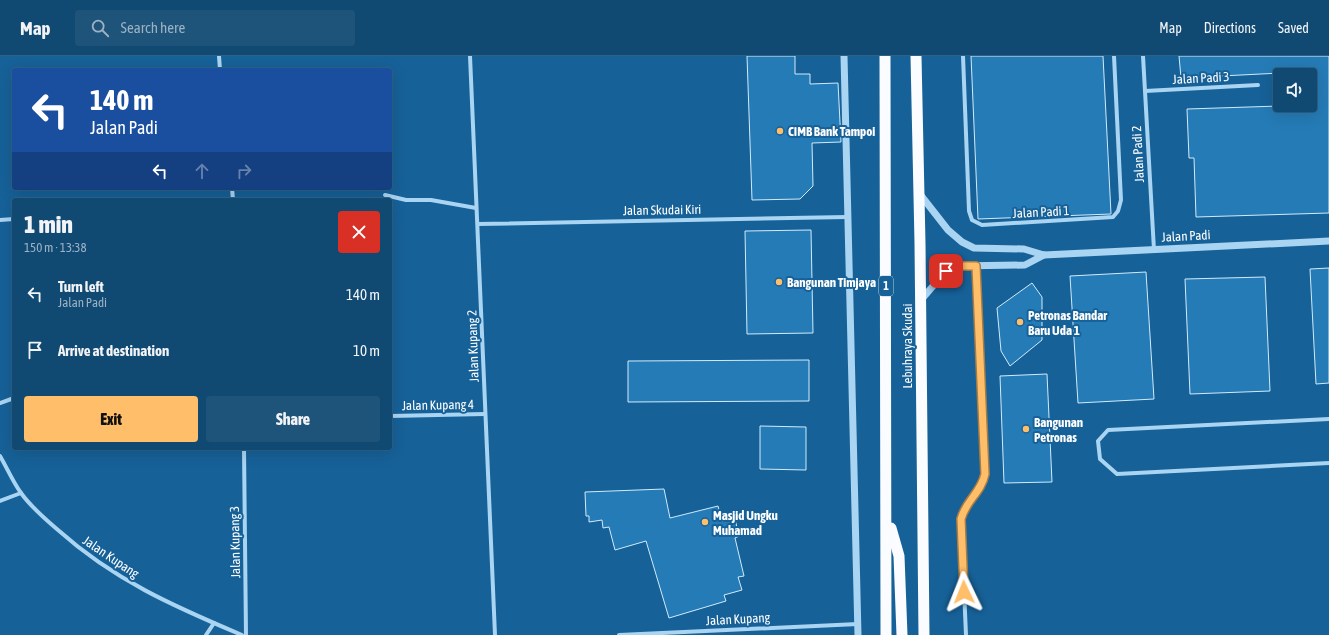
<!DOCTYPE html>
<meta charset="utf-8">
<style>
:root{--surface:#104972;--page:#1e537a;--text:#f1f3f6;--muted:#9cb2c4;--line:#306184;--accent:#ffbe6a}
body{margin:0;font-family:"Asap Condensed",sans-serif;background:var(--page);color:var(--text);height:100vh;display:flex;flex-direction:column;font-size:15px;white-space:nowrap}
*{box-sizing:border-box;margin:0}
p{font-size:13px;color:var(--muted)}
.icon{flex:none;width:22px;height:22px;fill:none;stroke:currentColor;stroke-width:2;stroke-linecap:round;stroke-linejoin:round}
.map{position:relative;flex:1;overflow:hidden}
.details{position:absolute;left:12px;top:142px;width:380px;height:252px;display:flex;flex-direction:column;background:var(--surface);border-radius:4px;box-shadow:0 4px 16px #0002,0 0 0 1px var(--line)}
.details>*{flex:none}
.hud{position:absolute;left:12px;top:12px;width:380px;height:122px;border-radius:4px;box-shadow:0 4px 16px #0002,0 0 0 1px var(--line);background:#1a4fa0;color:#fff;overflow:hidden}
.buttons{position:absolute;left:1273px;top:12px;display:grid;gap:8px}
.buttons a{display:grid;place-items:center;width:44px;height:44px;border-radius:4px;background:var(--surface);box-shadow:0 4px 16px #0002,0 0 0 1px var(--line);font-size:20px}
.pin{position:absolute;display:grid;place-items:center;width:34px;height:34px;color:#fff;margin:-17px;border-radius:8px;box-shadow:0 2px 6px #0006}
.me{position:absolute;width:44px;margin:-22px;rotate:358deg;stroke-linejoin:round;filter:drop-shadow(0 0 3px #0008)}
.turn{display:flex;align-items:center;gap:14px;height:84px;padding:0 12px;font-size:18px}
.turn .icon{width:52px;height:52px;stroke-width:2.5}
.turn b{display:block;font-size:28px;line-height:34px}
.lanes{display:flex;align-items:center;height:38px;padding:0 12px;background:#0003;justify-content:center;gap:20px;direction:ltr}
.lanes .off{opacity:.35}
.round{display:grid;place-items:center;flex:none;width:42px;height:42px;border-radius:4px;background:var(--page)}
.overview{display:flex;align-items:center;justify-content:space-between;height:68px;padding:0 12px}
h1{font-size:24px;font-weight:800;line-height:30px}
.cta{display:flex;gap:8px;margin-top:auto;padding:8px 12px}
.cta a{flex:1;height:46px;border-radius:4px;background:var(--accent);color:#111;font-size:16px;font-weight:800;line-height:46px;text-align:center}
.cta a+a{background:var(--page);color:var(--text)}
ul{padding:0;list-style:none}
li{display:flex;align-items:center;gap:12px;height:56px;padding:0 12px}
li div{flex:1}
li b{display:block;font-size:15px}
li em{font-style:normal}
header{display:flex;align-items:center;gap:24px;box-sizing:border-box;height:56px;padding:0 20px;background:var(--surface);border-bottom:1px solid var(--line)}
header strong{font-size:19px}
nav{display:flex;gap:22px;margin-inline-start:auto;font-size:14px}
.search{width:280px;height:36px;background:var(--page);display:flex;align-items:center;gap:10px;box-sizing:border-box;padding:0 14px;border-radius:4px;color:var(--muted);font-size:15px}
.map>svg:first-child{display:block}
.building{fill:#257bb6;stroke:#d1ebfc}
.lines{fill:none;stroke-linecap:round;stroke-linejoin:round}
.minor{stroke:#a9d4f2;stroke-width:4}
.tertiary{stroke:#a9d4f2;stroke-width:7}
.trunk{stroke:#fafcff;stroke-width:11}
.route-casing{stroke:#a67c45;stroke-width:10}
.route{stroke:#ffbe6a;stroke-width:7}
.poi-dot{fill:#ffbe6a;stroke:#166198;stroke-width:1.5}
.labels{text-anchor:middle;dominant-baseline:central;stroke-width:4;stroke-linejoin:round;paint-order:stroke}
.shield{fill:#166198;stroke:#b9d0e0;stroke-width:1}
.shield-label{font-size:12px;font-weight:bold;fill:#fff}
.street-label{font-size:13px;fill:#fff;stroke:#166198}
.poi-label{font-size:13px;font-weight:bold;fill:#fff;stroke:#166198;text-anchor:start}
</style>
<header>
<strong>Map</strong>
<div class="search"><svg class="icon" aria-label="search" viewBox="0 0 24 24"><circle cx="10" cy="10" r="6"/><path d="M15 15l6 6"/></svg>Search here</div>
<nav><a>Map</a><a>Directions</a><a>Saved</a></nav>
</header>
<div class="map">
<svg width="1329" height="579" viewBox="0 0 1329 579">
<rect width="100%" height="100%" fill="#166198"/>
<!-- building -->
<g class="building">
<path d="M747,0H795V18H810V28L838,27L841,86L812,87L813,130L800,143L752,144Z"/>
<path d="M971,0H1103L1111,158L978,163Z"/>
<path d="M1179,0H1329V157L1196,161L1194,102H1189L1187,53L1310,49V19H1301V16L1181,22Z"/>
<path d="M811,174L813,277L747,278L745,175Z"/>
<path d="M1329,212V327L1316,328L1310,213Z"/>
<path d="M1146,216L1154,343L1078,347L1070,220Z"/>
<path d="M1265,221L1270,335L1190,338L1185,223Z"/>
<path d="M1032,227L1042,241V284L1010,310L1001,295L997,252Z"/>
<path d="M809,304V345L628,346V305Z"/>
<path d="M1047,318L1052,426L1004,427L1000,320Z"/>
<path d="M760,370L806,371V414L760,413Z"/>
<path d="M664,433L670,462L718,450L722,465L735,463L739,480L735,482L744,520L738,521L742,534L724,539L726,545L669,562L646,485L615,494L609,471L603,472L602,464L589,466V460H586L585,436Z"/>
</g>
<g class="lines">
<!-- minor -->
<g class="minor">
<path d="M219,0L220,14"/>
<path d="M470,0L495,579"/>
<path d="M963,0L969,155L972,164L982,169L1113,161L1118,155L1121,144L1114,0"/>
<path d="M1143,0L1154,194"/>
<path d="M1145,35L1258,29"/>
<path d="M232,132L233,144"/>
<path d="M385,139L406,144H431L476,152"/>
<path d="M0,164L14,163"/>
<path d="M478,168L847,161"/>
<path d="M0,347L14,342"/>
<path d="M390,360L485,358"/>
<path d="M1329,363L1108,374L1098,385L1100,403L1117,418L1329,407"/>
<path d="M244,392L246,579"/>
<path d="M0,400C7,412 13,426 21,437C31,451 45,463 58,474C114,524 173,550 242,579"/>
<path d="M0,445L21,437"/>
<path d="M206,579L214,567"/>
<path d="M619,579L858,568"/>
<path d="M966,579L961,463C966,444 981,437 985,418L976,210"/>
</g>
<!-- tertiary -->
<g class="tertiary">
<path d="M844,0L858,579"/>
<path d="M919,137L948,174L962,186L974,192L1024,193L1044,199L1329,185"/>
<path d="M921,244L946,215L958,210L1025,209L1044,199"/>
</g>
<!-- trunk -->
<g class="trunk">
<path d="M885,0L886,579"/>
<path d="M916,0L920,187L924,579"/>
<path d="M891,472L899,500L902,579"/>
</g>
</g>
<g class="lines">
<!-- route casing -->
<g class="route-casing">
<path id="route" d="M946,215L958,210H976L985,418C981,437 966,444 961,463L964,536"/>
</g>
<!-- route -->
<use href="#route" class="route"/>
</g>
<!-- markers -->
<g class="poi-dot">
<circle cx="780" cy="75" r="4"/>
<circle cx="779" cy="226" r="4"/>
<circle cx="1020" cy="266" r="4"/>
<circle cx="1026" cy="373" r="4"/>
<circle cx="705" cy="466" r="4"/>
</g>
<g class="labels">
<!-- shield labels -->
<rect class="shield" x="879" y="220" width="14" height="20" rx="3"/>
<g class="shield-label">
<text x="886" y="230">1</text>
</g>
<!-- street labels -->
<g class="street-label">
<text transform="translate(1201 22) rotate(-3)">Jalan Padi 3</text>
<text transform="translate(1138 98) rotate(-93)">Jalan Padi 2</text>
<text transform="translate(662 154) rotate(-1)">Jalan Skudai Kiri</text>
<text transform="translate(1041 156) rotate(-3)">Jalan Padi 1</text>
<text transform="translate(1186 180) rotate(-3)">Jalan Padi</text>
<text transform="translate(473 290) rotate(-92)">Jalan Kupang 2</text>
<text transform="translate(907 290) rotate(-90)">Lebuhraya Skudai</text>
<text transform="translate(438 349) rotate(-1)">Jalan Kupang 4</text>
<text transform="translate(235 486) rotate(-91)">Jalan Kupang 3</text>
<text transform="translate(111 501) rotate(34)">Jalan Kupang</text>
<text transform="translate(738 563) rotate(-3)">Jalan Kupang</text>
</g>
<!-- poi labels -->
<g class="poi-label">
<text x="788" y="75">CIMB Bank Tampoi</text>
<text x="787" y="226">Bangunan Timjaya</text>
<text x="1028" y="259">Petronas Bandar<tspan x="1028" dy="15">Baru Uda 1</tspan></text>
<text x="1034" y="366">Bangunan<tspan x="1034" dy="15">Petronas</tspan></text>
<text x="713" y="459">Masjid Ungku<tspan x="713" dy="15">Muhamad</tspan></text>
</g>
</g>
</svg>
<div class="buttons">
<a><svg class="icon" aria-label="sound" viewBox="0 0 24 24"><path d="M4 9h4l5-4v14l-5-4H4zM17 9q2 3 0 6"/></svg></a>
</div>
<div class="pin" style="left:946px;top:215px;background:#d93025"><svg class="icon" aria-label="arrive" viewBox="0 0 24 24"><path d="M6 21V4h12l-3 4 3 4H6"/></svg></div>
<svg class="me" style="left:964px;top:536px" viewBox="-20 -20 40 40"><path d="M0-17L14 15 0 8-14 15z" fill="#ffbe6a" stroke="#fff" stroke-width="4"/></svg>
<div class="hud">
<div class="turn"><svg class="icon" aria-label="left" viewBox="0 0 24 24"><path d="M17 20v-9H6M10 6l-5 5 5 5"/></svg><div><b>140 m</b>Jalan Padi</div></div>
<div class="lanes"><svg class="icon" aria-label="left" viewBox="0 0 24 24"><path d="M17 20v-9H6M10 6l-5 5 5 5"/></svg><svg class="icon off" aria-label="ahead" viewBox="0 0 24 24"><path d="M12 20V5M6 11l6-6 6 6"/></svg><svg class="icon off" aria-label="right" viewBox="0 0 24 24"><path d="M7 20v-9h11M14 6l5 5-5 5"/></svg></div>
</div>
<section class="details">
<div class="overview"><div><h1>1 min</h1><p>150 m · 13:38</p></div><a class="round" style="background:#d93025;color:#fff"><svg class="icon" aria-label="close" viewBox="0 0 24 24"><path d="M6 6l12 12M18 6L6 18"/></svg></a></div>
<ul>
<li><svg class="icon" aria-label="left" viewBox="0 0 24 24"><path d="M17 20v-9H6M10 6l-5 5 5 5"/></svg><div><b>Turn left</b><p>Jalan Padi</p></div><em>140 m</em></li>
<li><svg class="icon" aria-label="arrive" viewBox="0 0 24 24"><path d="M6 21V4h12l-3 4 3 4H6"/></svg><div><b>Arrive at destination</b></div><em>10 m</em></li>
</ul>
<div class="cta"><a>Exit</a><a>Share</a></div>
</section>
</div>
